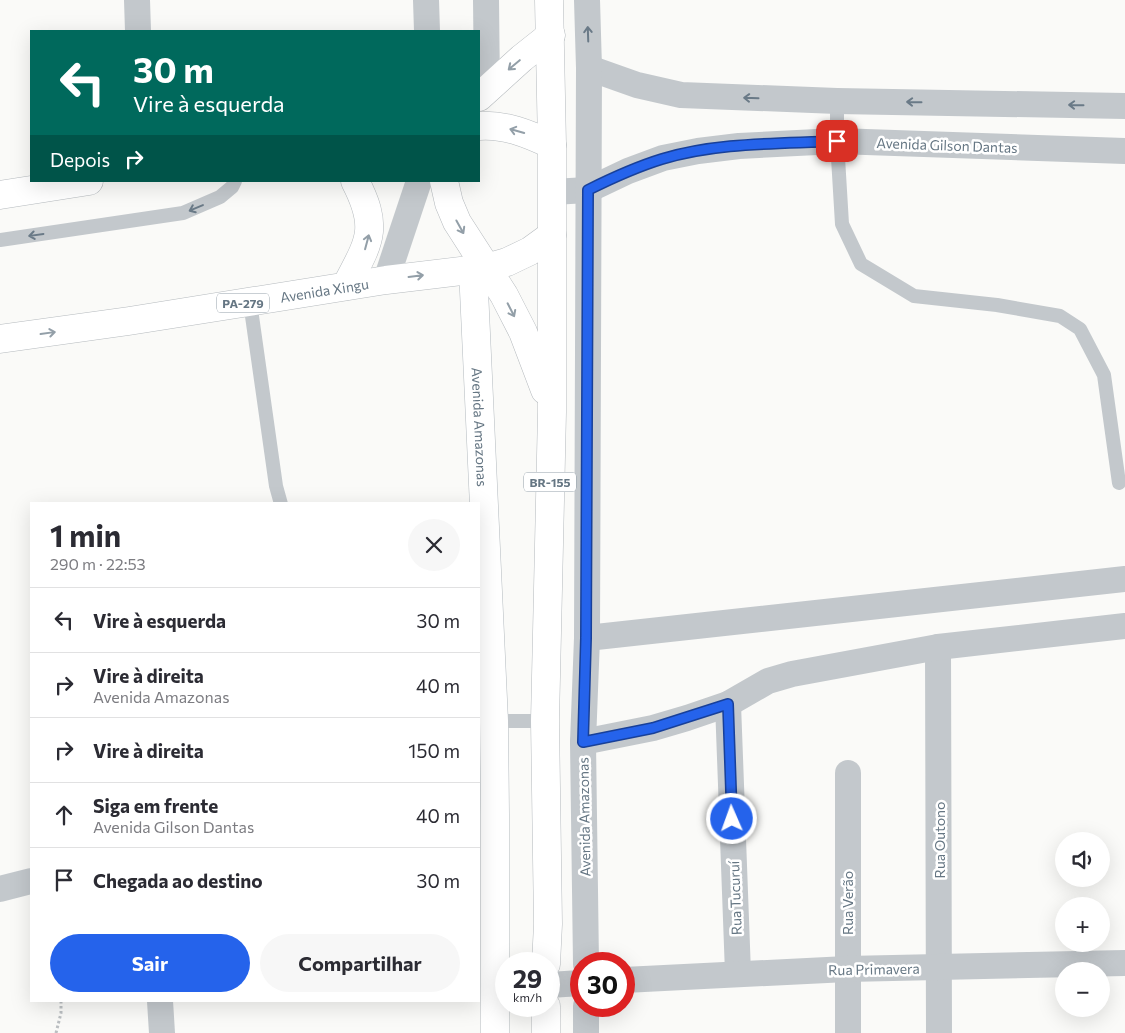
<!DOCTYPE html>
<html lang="pt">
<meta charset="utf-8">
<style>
:root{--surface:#fff;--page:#f7f7f7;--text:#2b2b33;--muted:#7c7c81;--line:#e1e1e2;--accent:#2563eb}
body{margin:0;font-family:Commissioner,sans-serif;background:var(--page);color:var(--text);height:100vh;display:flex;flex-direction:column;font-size:19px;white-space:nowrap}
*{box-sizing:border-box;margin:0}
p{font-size:16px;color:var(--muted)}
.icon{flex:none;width:28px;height:28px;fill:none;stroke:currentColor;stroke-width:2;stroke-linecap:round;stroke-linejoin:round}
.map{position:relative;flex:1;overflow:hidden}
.sheet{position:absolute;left:30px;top:502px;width:450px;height:500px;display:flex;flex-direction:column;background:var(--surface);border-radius:0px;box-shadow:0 5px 20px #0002}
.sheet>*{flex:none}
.hud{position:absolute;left:30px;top:30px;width:450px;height:152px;border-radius:0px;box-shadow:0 5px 20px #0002;background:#00695c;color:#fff;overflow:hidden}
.buttons{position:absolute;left:1055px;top:832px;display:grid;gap:10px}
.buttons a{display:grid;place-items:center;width:55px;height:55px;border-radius:50%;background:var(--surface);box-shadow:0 5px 20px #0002;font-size:25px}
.speed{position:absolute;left:495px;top:952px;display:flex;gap:10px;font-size:25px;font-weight:700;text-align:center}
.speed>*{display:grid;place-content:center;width:65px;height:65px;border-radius:50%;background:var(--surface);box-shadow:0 5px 20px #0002;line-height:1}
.speed small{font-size:12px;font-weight:400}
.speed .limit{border:8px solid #d22;background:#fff;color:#111}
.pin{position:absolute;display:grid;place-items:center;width:42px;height:42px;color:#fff;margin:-21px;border-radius:10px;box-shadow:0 2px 8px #0006}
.me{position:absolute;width:55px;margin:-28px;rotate:358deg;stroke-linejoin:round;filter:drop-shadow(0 0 4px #0008)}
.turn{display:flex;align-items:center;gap:18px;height:105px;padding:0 20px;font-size:22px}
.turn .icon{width:65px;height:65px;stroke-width:2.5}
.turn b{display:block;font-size:35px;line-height:42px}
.then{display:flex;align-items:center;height:48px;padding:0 20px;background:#0003;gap:10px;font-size:19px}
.round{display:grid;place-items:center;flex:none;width:52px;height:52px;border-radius:26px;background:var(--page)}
.summary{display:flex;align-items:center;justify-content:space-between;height:85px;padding:0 20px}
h1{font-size:30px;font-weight:700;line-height:38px}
.action{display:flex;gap:10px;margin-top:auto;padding:10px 20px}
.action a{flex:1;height:58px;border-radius:30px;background:var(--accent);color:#fff;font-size:20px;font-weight:700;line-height:58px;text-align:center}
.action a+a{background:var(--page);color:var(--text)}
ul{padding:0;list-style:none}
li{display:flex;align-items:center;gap:15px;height:65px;padding:0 20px;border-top:1px solid var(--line)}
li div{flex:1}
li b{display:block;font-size:19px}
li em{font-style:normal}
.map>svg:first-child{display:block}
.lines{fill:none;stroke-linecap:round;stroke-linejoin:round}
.secondary-casing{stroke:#b3babf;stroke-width:29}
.primary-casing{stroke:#b5babe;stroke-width:29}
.path{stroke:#bbbfc2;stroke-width:3;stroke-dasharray:2.5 2.5;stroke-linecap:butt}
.lane{stroke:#c3c8cc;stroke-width:14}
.street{stroke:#c3c8cc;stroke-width:26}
.secondary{stroke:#fff;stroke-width:28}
.primary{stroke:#fff;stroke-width:28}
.oneway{stroke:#6a7a87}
.oneway2{stroke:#939fa8}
.route-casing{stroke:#184099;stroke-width:12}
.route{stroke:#2563eb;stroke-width:9}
.labels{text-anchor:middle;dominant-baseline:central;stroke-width:5;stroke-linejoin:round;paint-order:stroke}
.shield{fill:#fff;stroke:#939fa8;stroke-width:1}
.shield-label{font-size:12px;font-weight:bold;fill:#657683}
.street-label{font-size:14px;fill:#657683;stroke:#fff}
</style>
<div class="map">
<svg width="1125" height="1033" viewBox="0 0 1125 1033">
<rect width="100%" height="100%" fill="#fafaf8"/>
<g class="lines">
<!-- secondary casing -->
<g class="secondary-casing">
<g id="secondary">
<path id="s1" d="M473,269L494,721L495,814V1033"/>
</g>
</g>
<!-- primary casing -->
<g class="primary-casing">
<g id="primary">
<path d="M479,97L522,58L551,35"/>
<path d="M479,126C505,124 529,134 552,145"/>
<path d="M444,181L449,203L457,222L504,295L523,332L545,390"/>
<path d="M0,195L89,181"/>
<path d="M346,286C369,242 380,229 355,181"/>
<path id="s2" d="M0,339L129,321L386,280L486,268L507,262L530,251L552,235"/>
<path d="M546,964L548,924L545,721L552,412V145L549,0"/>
<path d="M546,1006V1033"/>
</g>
</g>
<!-- path -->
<path class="path" d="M56,1033L61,1013V1001"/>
<!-- lane -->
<g class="lane">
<path d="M837,101V141L842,224L861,264L914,296L997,305L1060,316L1080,329L1104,375L1119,483"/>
<path d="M0,240L183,213L220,197L232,187L235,181"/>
<path d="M250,302L276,486L281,504"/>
<path d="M479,717L494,721H545"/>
</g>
<!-- street -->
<g class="street">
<path d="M137,0L138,31"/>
<path d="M426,0L427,31"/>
<path d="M486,0L487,88"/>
<path d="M589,68L637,85L681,95L837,101L1125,106"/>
<path d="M552,192L588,190L628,171L663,158L698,151L739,146L837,141L1125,151"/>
<path d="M386,280L419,181"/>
<path d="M587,638L1125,579"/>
<path d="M938,647L939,1033"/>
<path d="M728,704L738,973"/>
<path d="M583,742L653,728L687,718L728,704L768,681L792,674L938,647L1125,626"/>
<path d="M848,773V1033"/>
<path d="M0,889L31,881"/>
<path d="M586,964L583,742L587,638L589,68L587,0"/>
<path d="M624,980L847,969L1125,963"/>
<path d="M549,985L581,983"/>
<path d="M160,1001L162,1033"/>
<path d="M586,1006V1033"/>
</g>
<!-- secondary -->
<use href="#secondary" class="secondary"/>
<!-- primary -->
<use href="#primary" class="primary"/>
</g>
<!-- one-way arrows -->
<defs><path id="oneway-shaft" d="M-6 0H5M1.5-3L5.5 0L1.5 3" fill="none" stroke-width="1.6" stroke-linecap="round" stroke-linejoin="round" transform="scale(1.25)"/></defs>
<g class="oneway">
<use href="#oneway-shaft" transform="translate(588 34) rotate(-92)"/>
<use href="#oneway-shaft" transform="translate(751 98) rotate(-178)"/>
<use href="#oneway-shaft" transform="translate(914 102) rotate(-179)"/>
<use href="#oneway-shaft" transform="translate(1076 105) rotate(-179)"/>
<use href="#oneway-shaft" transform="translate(196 208) rotate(157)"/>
<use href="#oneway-shaft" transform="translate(36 235) rotate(172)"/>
</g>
<g class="oneway2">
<use href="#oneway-shaft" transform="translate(514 65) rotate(140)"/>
<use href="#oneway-shaft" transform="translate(517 131) rotate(-164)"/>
<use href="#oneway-shaft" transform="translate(460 227) rotate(61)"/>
<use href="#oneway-shaft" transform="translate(367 242) rotate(-75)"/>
<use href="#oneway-shaft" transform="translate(416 276) rotate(-7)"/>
<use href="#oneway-shaft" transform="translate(511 310) rotate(63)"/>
<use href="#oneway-shaft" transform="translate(48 333) rotate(-8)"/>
</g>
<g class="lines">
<!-- route casing -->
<g class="route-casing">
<path id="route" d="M732,819L728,704L653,728L583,742L586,638L588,190C612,178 636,167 662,159C718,142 779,144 837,141"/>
</g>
<!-- route -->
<use href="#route" class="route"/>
</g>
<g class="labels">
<!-- shield labels -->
<g class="shield">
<rect x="217" y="293.5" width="52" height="19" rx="4"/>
<rect x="524" y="472.5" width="52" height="19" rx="4"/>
</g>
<g class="shield-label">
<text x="243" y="303">PA-279</text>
<text x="550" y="482">BR-155</text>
</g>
<!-- street labels -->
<g class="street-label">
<text transform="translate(947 145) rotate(2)">Avenida Gilson Dantas</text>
<text stroke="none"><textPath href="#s2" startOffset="328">Avenida Xingu</textPath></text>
<text stroke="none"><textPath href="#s1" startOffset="158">Avenida Amazonas</textPath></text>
<text transform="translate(584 817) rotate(-91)">Avenida Amazonas</text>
<text transform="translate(939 840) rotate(-90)">Rua Outono</text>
<text transform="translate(735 898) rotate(-92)">Rua Tucuruí</text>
<text transform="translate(847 903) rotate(-90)">Rua Verão</text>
<text transform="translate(874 969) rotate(-1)">Rua Primavera</text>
</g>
</g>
</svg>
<div class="buttons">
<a><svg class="icon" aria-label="sound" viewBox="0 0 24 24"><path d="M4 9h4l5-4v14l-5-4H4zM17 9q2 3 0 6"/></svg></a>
<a>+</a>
<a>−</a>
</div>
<div class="speed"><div>29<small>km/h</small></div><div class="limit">30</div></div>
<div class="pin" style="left:837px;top:141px;background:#d93025"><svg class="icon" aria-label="arrive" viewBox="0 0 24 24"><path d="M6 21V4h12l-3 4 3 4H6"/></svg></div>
<svg class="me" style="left:732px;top:819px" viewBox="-20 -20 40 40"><circle r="17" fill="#2563eb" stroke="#fff" stroke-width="3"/><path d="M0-11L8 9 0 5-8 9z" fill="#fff"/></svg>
<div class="hud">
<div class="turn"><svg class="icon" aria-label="left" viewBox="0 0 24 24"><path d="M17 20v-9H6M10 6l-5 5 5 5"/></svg><div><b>30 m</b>Vire à esquerda</div></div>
<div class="then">Depois<svg class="icon" aria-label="right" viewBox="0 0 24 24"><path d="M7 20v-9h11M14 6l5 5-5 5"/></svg></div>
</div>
<section class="sheet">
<div class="summary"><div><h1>1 min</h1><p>290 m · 22:53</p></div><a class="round"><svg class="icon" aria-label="close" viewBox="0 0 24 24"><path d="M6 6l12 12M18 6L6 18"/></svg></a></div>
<ul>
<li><svg class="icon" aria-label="left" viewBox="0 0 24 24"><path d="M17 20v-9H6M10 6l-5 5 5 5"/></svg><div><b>Vire à esquerda</b></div><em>30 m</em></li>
<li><svg class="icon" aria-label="right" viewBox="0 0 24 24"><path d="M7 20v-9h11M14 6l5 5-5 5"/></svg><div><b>Vire à direita</b><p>Avenida Amazonas</p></div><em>40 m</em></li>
<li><svg class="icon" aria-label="right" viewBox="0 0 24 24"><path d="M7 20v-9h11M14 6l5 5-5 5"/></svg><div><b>Vire à direita</b></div><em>150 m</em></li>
<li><svg class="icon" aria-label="ahead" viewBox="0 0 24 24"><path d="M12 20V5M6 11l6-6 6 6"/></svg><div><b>Siga em frente</b><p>Avenida Gilson Dantas</p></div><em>40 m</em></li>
<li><svg class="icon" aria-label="arrive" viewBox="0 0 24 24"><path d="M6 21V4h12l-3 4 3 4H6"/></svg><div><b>Chegada ao destino</b></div><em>30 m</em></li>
</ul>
<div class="action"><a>Sair</a><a>Compartilhar</a></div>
</section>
</div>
